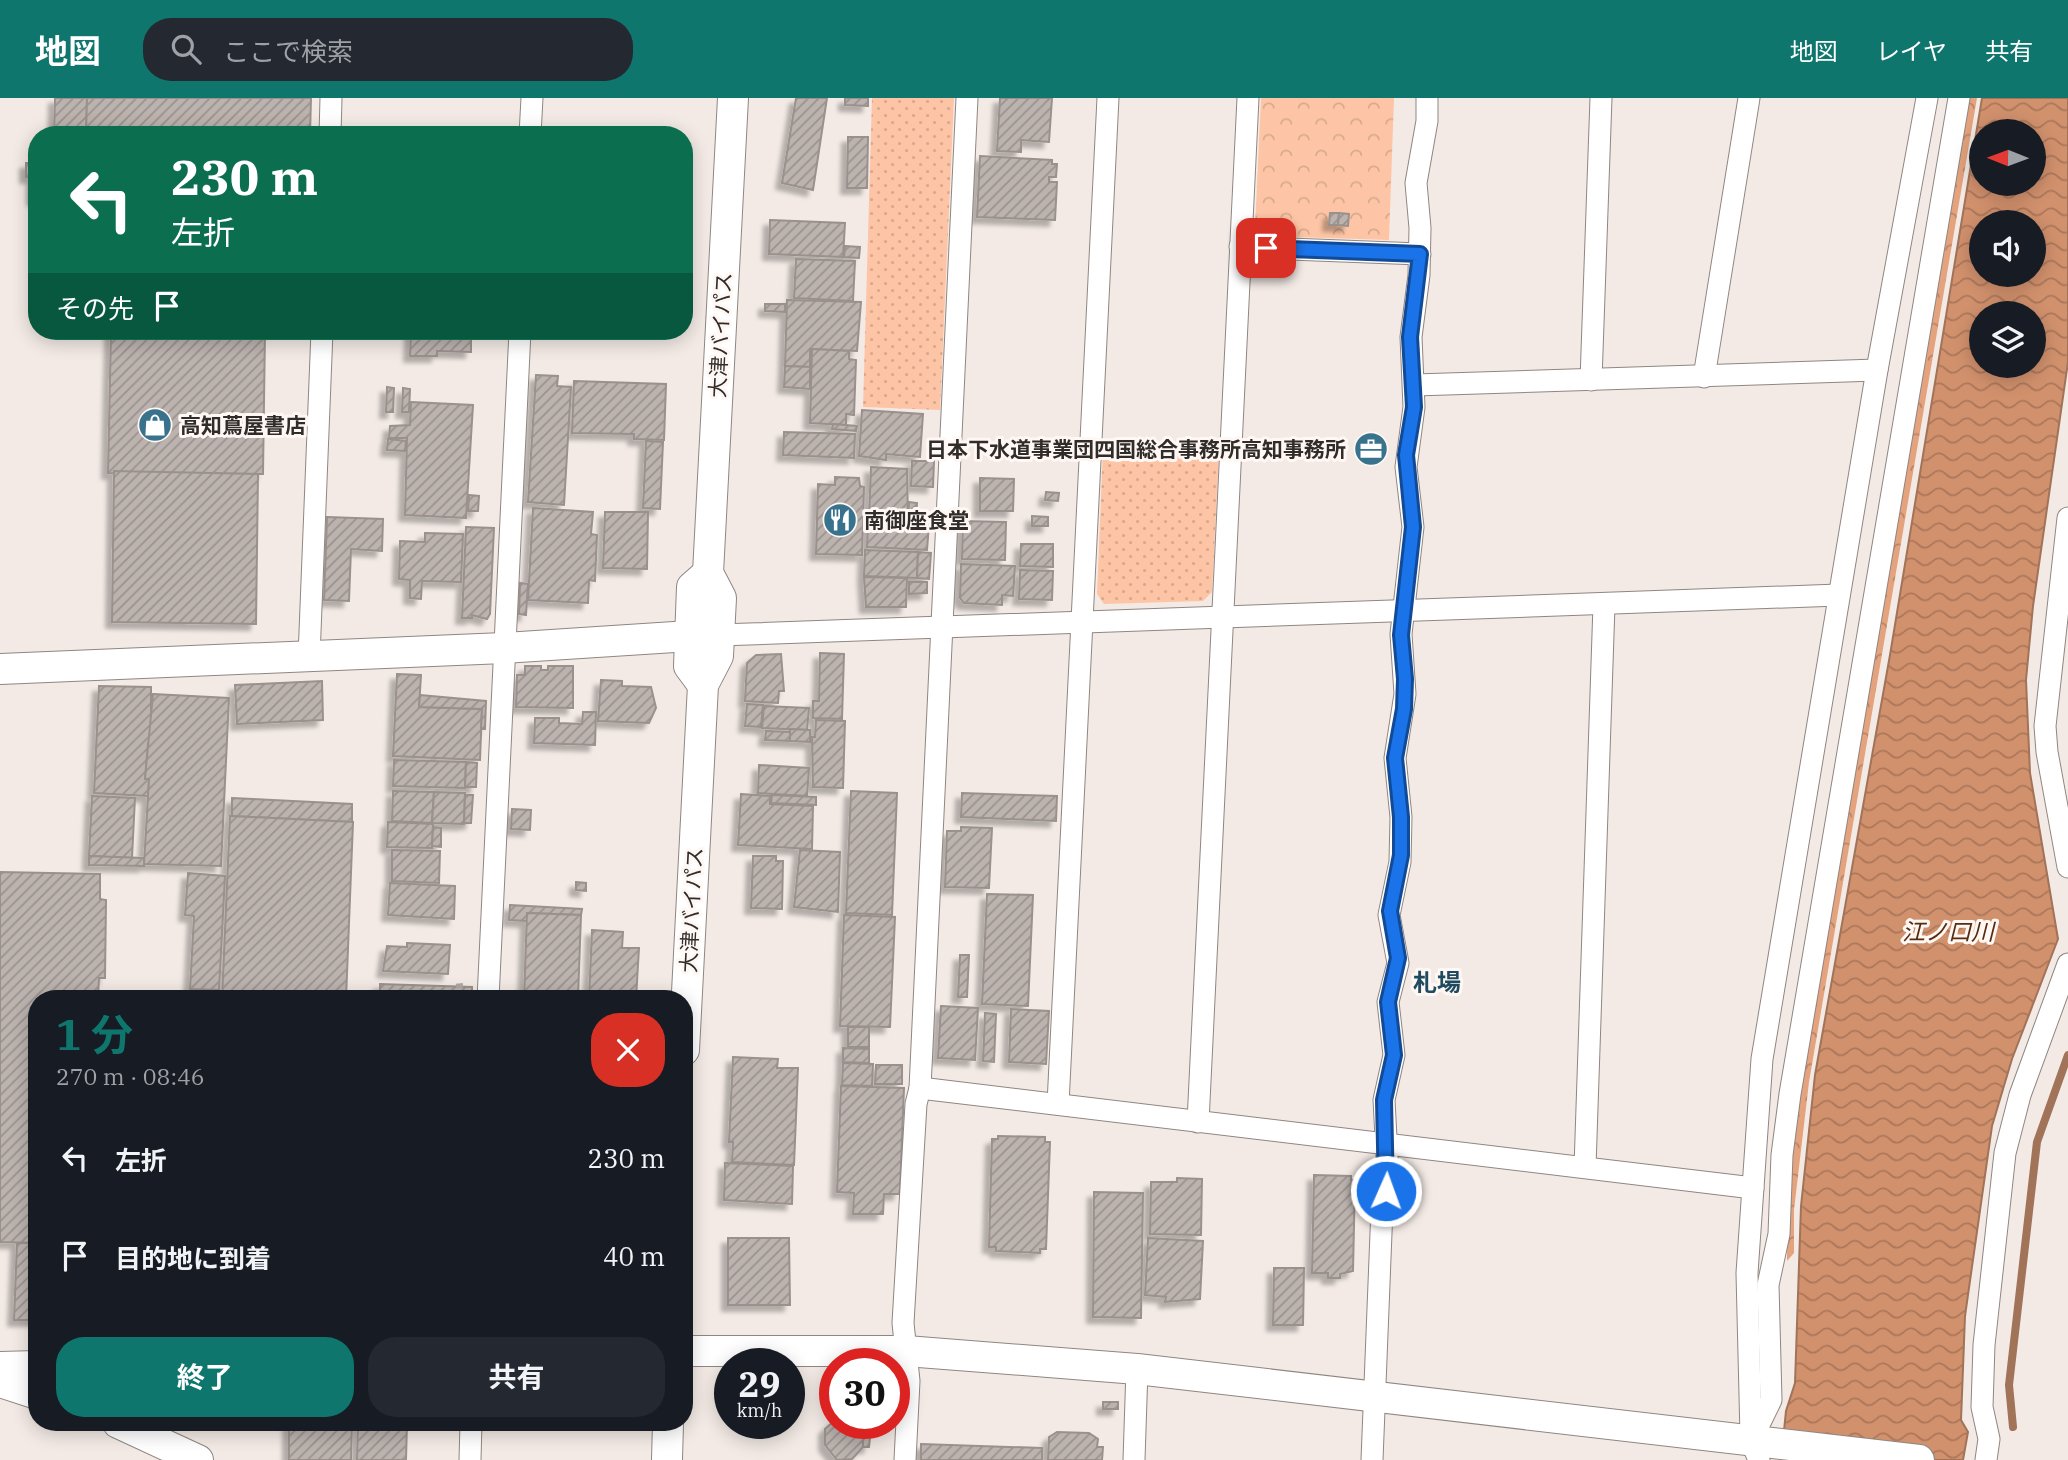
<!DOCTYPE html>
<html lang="ja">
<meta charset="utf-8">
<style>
:root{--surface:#171b24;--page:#242831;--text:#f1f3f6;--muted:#9ea1a6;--accent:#0f766e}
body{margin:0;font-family:"IBM Plex Serif","Noto Sans JP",serif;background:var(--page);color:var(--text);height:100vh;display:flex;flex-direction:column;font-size:26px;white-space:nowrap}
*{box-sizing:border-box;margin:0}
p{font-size:23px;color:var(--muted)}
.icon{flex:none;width:38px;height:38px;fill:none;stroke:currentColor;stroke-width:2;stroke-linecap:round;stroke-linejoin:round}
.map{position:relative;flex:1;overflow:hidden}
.sheet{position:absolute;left:28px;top:892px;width:665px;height:441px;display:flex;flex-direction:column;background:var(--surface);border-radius:28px;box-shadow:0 4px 18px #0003}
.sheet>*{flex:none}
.guide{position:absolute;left:28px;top:28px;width:665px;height:214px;border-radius:28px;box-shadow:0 4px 18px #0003;background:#0b6e4f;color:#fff;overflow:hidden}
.needle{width:46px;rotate:271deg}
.fabs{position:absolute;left:1969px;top:21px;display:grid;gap:14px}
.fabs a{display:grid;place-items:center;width:77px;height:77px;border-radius:50%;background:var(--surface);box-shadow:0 4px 18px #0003;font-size:35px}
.speed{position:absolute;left:714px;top:1250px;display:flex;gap:14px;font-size:35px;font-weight:700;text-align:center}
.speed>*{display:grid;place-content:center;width:91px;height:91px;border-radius:50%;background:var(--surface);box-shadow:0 4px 18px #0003;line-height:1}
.speed small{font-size:18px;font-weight:400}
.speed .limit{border:10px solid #d22;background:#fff;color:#111}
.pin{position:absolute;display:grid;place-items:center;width:60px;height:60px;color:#fff;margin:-30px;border-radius:14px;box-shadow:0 4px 10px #0006}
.me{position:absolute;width:77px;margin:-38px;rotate:2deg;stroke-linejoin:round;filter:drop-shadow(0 0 5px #0008)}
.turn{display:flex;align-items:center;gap:24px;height:147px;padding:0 28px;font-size:32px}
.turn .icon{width:91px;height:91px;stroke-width:2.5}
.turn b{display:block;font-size:49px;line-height:60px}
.then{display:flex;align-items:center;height:66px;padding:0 28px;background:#0003;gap:14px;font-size:26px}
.round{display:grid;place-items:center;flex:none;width:74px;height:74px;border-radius:28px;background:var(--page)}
.headline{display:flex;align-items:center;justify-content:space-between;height:119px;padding:0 28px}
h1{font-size:42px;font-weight:700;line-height:52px;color:var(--accent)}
.action{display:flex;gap:14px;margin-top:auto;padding:14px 28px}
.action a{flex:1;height:80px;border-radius:28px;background:var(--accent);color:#fff;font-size:28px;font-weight:700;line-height:80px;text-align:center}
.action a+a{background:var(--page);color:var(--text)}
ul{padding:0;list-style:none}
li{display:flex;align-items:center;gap:21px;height:98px;padding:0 28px}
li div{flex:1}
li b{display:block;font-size:26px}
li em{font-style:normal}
header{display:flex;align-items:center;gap:42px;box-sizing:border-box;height:98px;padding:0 35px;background:var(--accent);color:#fff}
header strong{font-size:33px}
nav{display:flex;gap:38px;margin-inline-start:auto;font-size:24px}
.search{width:490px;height:63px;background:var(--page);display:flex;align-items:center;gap:18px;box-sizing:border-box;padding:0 24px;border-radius:28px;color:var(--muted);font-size:26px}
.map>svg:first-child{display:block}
.grass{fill:url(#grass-dots)}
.forest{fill:url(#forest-crowns)}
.park{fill:url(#park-crowns)}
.water{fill:url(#water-waves);stroke:#a17359;stroke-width:2;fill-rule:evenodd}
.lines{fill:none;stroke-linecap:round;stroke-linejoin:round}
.stream{stroke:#a17359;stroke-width:8}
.building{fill:url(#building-hatch);stroke:#9a918d;stroke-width:2;filter:url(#shadow)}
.street-casing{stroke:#8f8682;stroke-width:23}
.secondary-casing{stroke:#8f8682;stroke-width:32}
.path{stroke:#aea7a3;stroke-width:4.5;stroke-dasharray:7 3.5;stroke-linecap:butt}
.street{stroke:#fff;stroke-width:21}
.secondary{stroke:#fff;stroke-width:30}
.route-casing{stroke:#114b97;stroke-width:18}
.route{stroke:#1a73e8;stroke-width:12}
.labels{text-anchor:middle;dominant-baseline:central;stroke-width:6;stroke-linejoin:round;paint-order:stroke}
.street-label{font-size:21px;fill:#2f2c2a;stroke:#fff7f3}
.poi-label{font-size:21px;font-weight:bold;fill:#2f2c2a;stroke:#fff7f3;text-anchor:start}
.water-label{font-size:23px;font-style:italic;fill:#562b10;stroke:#fff7f3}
.quarter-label{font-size:24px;font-weight:bold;fill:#1e4b5f;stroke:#fff7f3}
</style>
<header>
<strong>地図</strong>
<div class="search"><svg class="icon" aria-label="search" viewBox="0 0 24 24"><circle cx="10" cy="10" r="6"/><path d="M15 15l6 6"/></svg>ここで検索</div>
<nav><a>地図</a><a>レイヤ</a><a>共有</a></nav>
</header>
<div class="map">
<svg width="2068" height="1362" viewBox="0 0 2068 1362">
<defs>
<pattern id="grass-dots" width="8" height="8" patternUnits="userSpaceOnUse" patternTransform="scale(1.75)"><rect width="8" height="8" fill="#fdc5a5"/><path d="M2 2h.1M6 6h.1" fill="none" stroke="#d9a98e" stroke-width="1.8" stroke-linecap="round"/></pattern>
<pattern id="forest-crowns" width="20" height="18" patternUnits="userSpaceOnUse" patternTransform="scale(1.75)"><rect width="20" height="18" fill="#e4a27d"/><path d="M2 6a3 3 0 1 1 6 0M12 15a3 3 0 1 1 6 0" fill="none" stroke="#b98467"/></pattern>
<pattern id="park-crowns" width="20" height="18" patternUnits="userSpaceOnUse" patternTransform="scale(1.75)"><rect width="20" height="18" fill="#fdc5a5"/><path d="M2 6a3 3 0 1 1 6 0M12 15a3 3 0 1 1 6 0" fill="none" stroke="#d9a98e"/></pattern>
<pattern id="water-waves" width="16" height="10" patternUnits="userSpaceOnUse" patternTransform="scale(1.75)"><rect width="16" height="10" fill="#d2916d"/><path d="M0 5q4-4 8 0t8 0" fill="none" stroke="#ab775a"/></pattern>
<pattern id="building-hatch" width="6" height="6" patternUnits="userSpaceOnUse" patternTransform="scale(1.75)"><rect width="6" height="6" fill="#bcb3af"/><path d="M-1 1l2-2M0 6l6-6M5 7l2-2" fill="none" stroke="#99928f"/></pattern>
<filter id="shadow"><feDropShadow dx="-6" dy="6" stdDeviation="2" flood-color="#0004"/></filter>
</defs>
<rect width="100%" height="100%" fill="#f3eae5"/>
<!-- grass -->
<g class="grass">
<path d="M872,0H954L940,312L863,309Z"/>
<path d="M1103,350L1219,354L1212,494L1203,503L1104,506L1097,496Z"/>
</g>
<!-- forest -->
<path class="forest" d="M1966,0H1977L1809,984L1794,1112V1155L1787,1163L1788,1056Z"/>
<!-- park -->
<path class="park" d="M1261,0H1394L1389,142L1263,138L1255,129Z"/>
<!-- water -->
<path class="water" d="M1982,0H2068V264L2033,508L2026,582L2030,675L2058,841L2012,961L1992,1028L1965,1218L1961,1322L1968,1334L1963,1362H1781L1786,1313L1795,1285L1801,1108L1815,977L1890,557ZM1981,33H2034V86H1981ZM1981,124H2034V177H1981ZM1981,215H2034V268H1981Z"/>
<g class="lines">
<!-- stream -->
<path class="stream" d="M2013,1329L2009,1287L2037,1044L2068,957"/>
</g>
<!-- building -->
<g class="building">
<path d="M55,0H87L86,37H54Z"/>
<path d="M87,0H311L310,37H86Z"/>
<path d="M796,0H827L813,92L782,85Z"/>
<path d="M845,0H868V8L845,7Z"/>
<path d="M1000,0H1052L1049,44L1021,42V54L997,53Z"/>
<path d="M848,39H868L867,90H847Z"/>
<path d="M980,58L1052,62V66H1057L1056,79H1049V84H1057L1055,122L977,119Z"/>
<path d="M26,65H37V102L33,101V79H26Z"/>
<path d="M1330,115H1339L1338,127H1329Z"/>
<path d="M1339,115L1349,116L1348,128L1338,127Z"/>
<path d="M770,122L845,125L843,159L769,156Z"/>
<path d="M845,148L860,149L859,160L844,159Z"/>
<path d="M796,161L855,163L853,203L794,200Z"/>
<path d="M787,202L861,204L857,253L810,251V269L785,268Z"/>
<path d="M765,206H785V214L765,213Z"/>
<path d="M111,233H265L263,376L108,375Z"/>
<path d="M411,233H471V254L437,253V258H410Z"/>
<path d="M810,251V291L784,289L785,268L810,269Z"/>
<path d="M812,251L849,253V261L856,262L854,317L846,316V327L810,325Z"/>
<path d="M536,277L558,278L557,288L571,289L564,407L528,404Z"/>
<path d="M574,283L666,286L664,342L634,341V336L572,335Z"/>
<path d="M387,289L394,290L393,314H386Z"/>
<path d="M403,290L410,291L409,314H402Z"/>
<path d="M411,304L473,307L466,420L405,417L407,340H389L390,328L410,327Z"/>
<path d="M862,312L923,316L920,359L886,356V362L859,358Z"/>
<path d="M833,326L857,328L856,333L832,331Z"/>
<path d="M784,334L855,336L854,360L783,357Z"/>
<path d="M388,341L406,343L405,353L387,352Z"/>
<path d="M646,343L663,344L660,411L643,410Z"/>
<path d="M912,363H934L933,389L911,388Z"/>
<path d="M871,369L907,371L908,421L869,419Z"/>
<path d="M114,373L258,376L256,526L112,524Z"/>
<path d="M835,379L859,380L860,388L864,389L862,457L816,456L818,386L835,387Z"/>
<path d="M980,380L1014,381L1013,413H980Z"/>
<path d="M1046,394L1059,395L1058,403L1045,402Z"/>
<path d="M469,397L479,398L478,413H468Z"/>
<path d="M909,404L917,405L916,419H908Z"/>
<path d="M533,410L593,414L591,436L597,437L595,483L589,482L588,505L528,502Z"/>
<path d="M605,414H648L647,471L603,470Z"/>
<path d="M1032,418L1048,419V428H1032Z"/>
<path d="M327,419L383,421L382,453L351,451L349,503L324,502Z"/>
<path d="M963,423L1006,424L1005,462L962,461Z"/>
<path d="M868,424L929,427L927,452L867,449Z"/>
<path d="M466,429L494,430L490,516L487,521L472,517V520H462Z"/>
<path d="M425,435L463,436L461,484L422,483L421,501L410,500V482L399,481L400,443L425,444Z"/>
<path d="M1021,446H1053V469L1020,468Z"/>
<path d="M865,452L918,454L917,480L864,478Z"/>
<path d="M918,454L931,455L929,481L917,480Z"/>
<path d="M961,466L1015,468L1013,498L1002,497V507L964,505L960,500Z"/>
<path d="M1020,472L1053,473L1052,502L1019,501Z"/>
<path d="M864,479L907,480L906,509H866Z"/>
<path d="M909,484H927V495L909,496Z"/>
<path d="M520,485L528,486L526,517L519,516Z"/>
<path d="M820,555L844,556L842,621L813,620V603H819Z"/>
<path d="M781,556L784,593H779L778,605L745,603L747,565L756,557Z"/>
<path d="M525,568H541V572H548V568H573V610L516,609L517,577H525Z"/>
<path d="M397,576L421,577L419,609L482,611L480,662L393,658Z"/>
<path d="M601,582L622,583V588L651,589L656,610L649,625L598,623Z"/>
<path d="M322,583L323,622L237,626L235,587Z"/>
<path d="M99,588L151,589V645H148L145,681H149L148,698L94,695Z"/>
<path d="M153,596L229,600L221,768L144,766L149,681H145Z"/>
<path d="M420,597L486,603L485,631H481L482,611L419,609Z"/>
<path d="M747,606L763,607L761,629L745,628Z"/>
<path d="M764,608L809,610L807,632L762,630Z"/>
<path d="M583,614H596L595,647L534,645L535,620H559V625L582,626Z"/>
<path d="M816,622L845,623L843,690L813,689L812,639H815Z"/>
<path d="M790,631L810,632V644L790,643Z"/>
<path d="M766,633L790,634V643L765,642Z"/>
<path d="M394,662L466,664L465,690L393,688Z"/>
<path d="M466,664L477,665L476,689H465Z"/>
<path d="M759,667L809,670L807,698L758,695Z"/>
<path d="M393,693L434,694L432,725L392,723Z"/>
<path d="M851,693L897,695L892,817L846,815Z"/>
<path d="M434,694L465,695L464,726L432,725Z"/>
<path d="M962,695L1057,698L1056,723L961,719Z"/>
<path d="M741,696L770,698V706L813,708L812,751L738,747Z"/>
<path d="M465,697H473L471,725H464Z"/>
<path d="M772,697L816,699V707L771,705Z"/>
<path d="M92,698L135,700L132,760L89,758Z"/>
<path d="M232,700L352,706V724L232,718Z"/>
<path d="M512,711L531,712L530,732L511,731Z"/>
<path d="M230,718L353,724L346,901H222Z"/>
<path d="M388,724L433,726L432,750L387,749Z"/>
<path d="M433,729L441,730V749L432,748Z"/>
<path d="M961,729L992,730L989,790L945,789L947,733H961Z"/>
<path d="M392,752L440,753L439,785L392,783Z"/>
<path d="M800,752L840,754L838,814L794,809Z"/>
<path d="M89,758L144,760V768L89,767Z"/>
<path d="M753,758H776V763H783L782,811L751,810Z"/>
<path d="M0,774L100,776V801L106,802L105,880H99L98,901H37V1145L0,1144Z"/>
<path d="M188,775L225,778L219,892L190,891L194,818L185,817Z"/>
<path d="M576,784L586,785V793L576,792Z"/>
<path d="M390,785L455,788L454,821L388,817Z"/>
<path d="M987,796L1033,797L1028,908L982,906Z"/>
<path d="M510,807L582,811L581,817L527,815V823L509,822Z"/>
<path d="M527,815L581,817L578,901H524Z"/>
<path d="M844,817L895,819L890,929L840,928Z"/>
<path d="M592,832L623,834L622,850H639L636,901H589Z"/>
<path d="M407,845L450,847L448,876L383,873L387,848L407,849Z"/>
<path d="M960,857H969L967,899H958Z"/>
<path d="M380,886L472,889V901H380Z"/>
<path d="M941,908L978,910L975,962L938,960Z"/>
<path d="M1011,911L1049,913L1046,966L1009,964Z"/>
<path d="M985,915L996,916L994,964L983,963Z"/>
<rect x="848" y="929" width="21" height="20"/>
<path d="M843,950L869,951V965L843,964Z"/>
<path d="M733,959L778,961L777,970H798L794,1067L732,1064L733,1044H729Z"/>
<path d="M843,965L873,966L872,988L842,987Z"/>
<path d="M876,967H902V986H875Z"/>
<path d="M841,988L904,990L900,1091L899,1096H884L883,1116H853L854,1095L837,1094Z"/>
<path d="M998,1038L1045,1039V1044H1050L1046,1151H1040V1155L996,1153V1149H989L992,1041H998Z"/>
<path d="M725,1065L793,1068L792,1106L724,1102Z"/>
<path d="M1314,1077L1351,1078V1082H1355L1353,1173L1340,1176V1180H1328V1175H1312Z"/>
<path d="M1177,1080L1202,1081L1201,1137L1150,1136L1151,1084H1177Z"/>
<path d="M1094,1094L1143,1095L1141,1220L1093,1219Z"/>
<path d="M728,1140H789L790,1207H728Z"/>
<path d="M1148,1140L1203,1143L1200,1201L1165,1204L1166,1199L1145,1197Z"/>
<path d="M17,1145H37V1222H14Z"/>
<path d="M1274,1170H1304L1303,1227H1273Z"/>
<rect x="1103" y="1304" width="15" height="7"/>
<path d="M835,1322L857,1325L863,1333V1349L852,1361L837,1362L825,1347V1331Z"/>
<path d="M289,1325H352L351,1362H289Z"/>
<path d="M358,1325H407L406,1362H357Z"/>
<path d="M857,1325H866L871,1330L869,1349H863V1333Z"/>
<path d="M1057,1334L1089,1335L1098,1341L1097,1349H1103L1102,1362H1048L1049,1339Z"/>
<path d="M921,1346L1042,1350V1362H921Z"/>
</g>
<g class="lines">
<!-- street casing -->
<g class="street-casing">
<g id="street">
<path d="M330,37L331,0"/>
<path d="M530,37L532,0"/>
<path d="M1240,149L1420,156"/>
<path d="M1704,279L1749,0"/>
<path d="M1591,282L1601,0"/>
<path d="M1415,287L1877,272"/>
<path d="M2068,420L2045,628L2047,654L2068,769"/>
<path d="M719,537L1839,497"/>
<path d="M309,559L322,233"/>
<path d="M488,901L520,233"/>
<path d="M920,990L1753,1090"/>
<path d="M1058,1006L1108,0"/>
<path d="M1198,1024L1248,0"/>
<path d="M1585,1069L1604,507"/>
<path d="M1751,1338L1747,1175L1762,961L1877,272L1927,0"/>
<path d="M470,1362L471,1325"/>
<path d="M905,1362L909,1283L903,1225L916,1006L920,990L967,0"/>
<path d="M1134,1362L1137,1271"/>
<path d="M1372,1362L1382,1110L1388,1077L1384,1002L1394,957L1388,904L1398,865L1389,817L1400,764L1401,719L1395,660L1405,596L1401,536L1413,429L1406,369L1414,309L1411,239L1419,177L1420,130L1416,85L1427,23V0"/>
<path d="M1759,1362L1751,1343L1771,1302L1768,1187L1779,1136L1782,1057L1790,996L1959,0"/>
<path d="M1986,1362L1989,1341L1982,1309L1984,1247L2005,1055L2020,997L2068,866"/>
</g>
</g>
<!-- secondary casing -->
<g class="secondary-casing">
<g id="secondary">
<path d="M0,571L504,550L690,538"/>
<path d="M703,587L689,568L692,489L708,475"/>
<path d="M684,952L703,587L718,558L721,500L708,475L733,0"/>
<path d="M684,1253H906L1137,1271L1919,1362"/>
<path d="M0,1269L37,1268"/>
<path d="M0,1284L37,1296"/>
<path d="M118,1325L198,1362"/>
<path d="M667,1362L668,1325"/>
</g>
</g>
<!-- path -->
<path class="path" d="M456,888L466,887"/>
<!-- street -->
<use href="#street" class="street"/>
<!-- secondary -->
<use href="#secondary" class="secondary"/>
</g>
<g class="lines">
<!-- route casing -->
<g class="route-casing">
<path id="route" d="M1266,150L1420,156L1410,239L1414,309L1406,357L1413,429L1401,537L1405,581L1404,611L1395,660L1401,719V757L1390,813L1398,860L1388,904L1394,957L1384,1002L1386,1093"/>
</g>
<!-- route -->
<use href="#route" class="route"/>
</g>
<!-- icons -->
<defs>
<g id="shop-disc" transform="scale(1.75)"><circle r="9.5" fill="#39728c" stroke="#fff7f3"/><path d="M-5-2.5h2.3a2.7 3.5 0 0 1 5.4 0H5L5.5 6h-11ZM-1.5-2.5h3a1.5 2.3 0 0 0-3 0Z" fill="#fff"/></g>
<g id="office-disc" transform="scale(1.75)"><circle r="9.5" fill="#39728c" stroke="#fff7f3"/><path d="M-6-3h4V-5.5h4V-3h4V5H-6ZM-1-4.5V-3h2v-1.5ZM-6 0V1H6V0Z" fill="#fff"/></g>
<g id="restaurant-disc" transform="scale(1.75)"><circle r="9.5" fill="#39728c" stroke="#fff7f3"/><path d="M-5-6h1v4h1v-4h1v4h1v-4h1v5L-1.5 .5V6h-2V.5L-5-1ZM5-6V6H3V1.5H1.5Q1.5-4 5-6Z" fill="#fff"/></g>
</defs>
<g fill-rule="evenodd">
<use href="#shop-disc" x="155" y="327"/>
<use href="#office-disc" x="1371" y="351"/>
<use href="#restaurant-disc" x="840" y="422"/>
</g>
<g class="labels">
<!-- street labels -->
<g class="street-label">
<text transform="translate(720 237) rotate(-87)">大津バイパス</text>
<text transform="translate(691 812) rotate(-87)">大津バイパス</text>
</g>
<!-- poi labels -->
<g class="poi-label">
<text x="180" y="327">高知蔦屋書店</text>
<text x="1346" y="351" text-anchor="end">日本下水道事業団四国総合事務所高知事務所</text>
<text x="864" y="422">南御座食堂</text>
</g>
<!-- water labels -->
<g class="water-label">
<text x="1948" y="833">江ノ口川</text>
</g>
<!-- quarter labels -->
<g class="quarter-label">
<text x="1437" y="884">札場</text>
</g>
</g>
</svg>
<div class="fabs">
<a><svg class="needle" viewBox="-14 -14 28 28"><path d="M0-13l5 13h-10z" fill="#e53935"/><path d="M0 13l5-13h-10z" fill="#9ea1a6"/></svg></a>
<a><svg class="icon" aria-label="sound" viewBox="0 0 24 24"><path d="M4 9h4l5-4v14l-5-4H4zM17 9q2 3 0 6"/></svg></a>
<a><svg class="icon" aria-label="layers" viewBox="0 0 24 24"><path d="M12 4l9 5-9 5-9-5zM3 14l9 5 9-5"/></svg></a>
</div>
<div class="speed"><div>29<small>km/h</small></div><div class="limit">30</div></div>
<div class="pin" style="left:1266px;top:150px;background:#d93025"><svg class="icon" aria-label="arrive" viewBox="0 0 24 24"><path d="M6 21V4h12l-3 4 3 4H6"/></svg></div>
<svg class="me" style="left:1386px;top:1093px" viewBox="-20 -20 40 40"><circle r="17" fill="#1a73e8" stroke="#fff" stroke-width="3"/><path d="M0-11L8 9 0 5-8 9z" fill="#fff"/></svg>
<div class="guide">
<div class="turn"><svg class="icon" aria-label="left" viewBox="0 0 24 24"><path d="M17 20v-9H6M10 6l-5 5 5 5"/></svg><div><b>230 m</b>左折</div></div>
<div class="then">その先<svg class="icon" aria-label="arrive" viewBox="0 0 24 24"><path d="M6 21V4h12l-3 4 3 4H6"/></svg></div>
</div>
<section class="sheet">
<div class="headline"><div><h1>1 分</h1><p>270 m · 08:46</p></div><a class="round" style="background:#d93025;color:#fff"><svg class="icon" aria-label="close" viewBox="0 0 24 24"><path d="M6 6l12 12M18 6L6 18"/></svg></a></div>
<ul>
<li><svg class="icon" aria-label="left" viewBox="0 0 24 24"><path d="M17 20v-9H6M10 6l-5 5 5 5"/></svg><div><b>左折</b></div><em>230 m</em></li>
<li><svg class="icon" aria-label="arrive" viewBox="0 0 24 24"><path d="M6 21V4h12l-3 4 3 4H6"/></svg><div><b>目的地に到着</b></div><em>40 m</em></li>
</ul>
<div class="action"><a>終了</a><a>共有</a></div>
</section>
</div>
